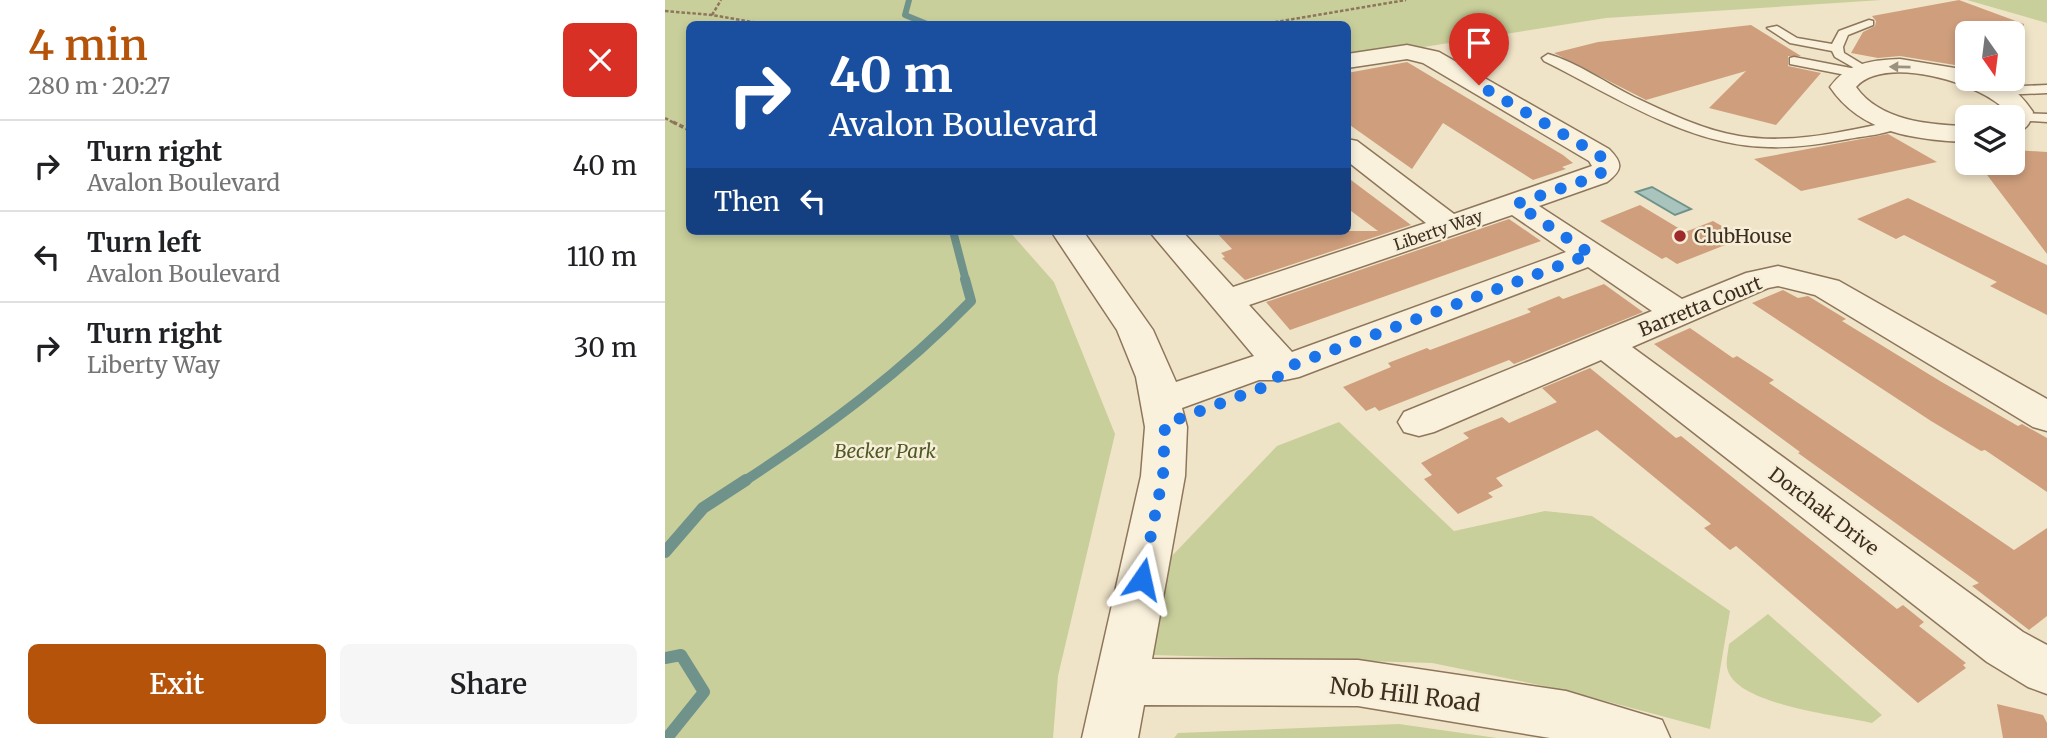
<!DOCTYPE html>
<meta charset="utf-8">
<style>
:root{--surface:#fff;--page:#f6f6f6;--text:#202124;--muted:#757577;--line:#e0e0e0;--accent:#b45309}
body{margin:0;font-family:Merriweather,serif;background:var(--page);color:var(--text);height:100vh;display:flex;flex-direction:column;font-size:26px;white-space:nowrap}
*{box-sizing:border-box;margin:0}
p{font-size:23px;color:var(--muted)}
.icon{flex:none;width:38px;height:38px;fill:none;stroke:currentColor;stroke-width:2;stroke-linecap:round;stroke-linejoin:round}
.map{position:relative;flex:1;overflow:hidden}
.drawer{display:flex;flex-direction:column;background:var(--surface);width:665px}
.drawer>*{flex:none}
.top-card{position:absolute;left:21px;top:21px;width:665px;height:214px;border-radius:10px;box-shadow:0 4px 10px #0003;background:#1a4fa0;color:#fff;overflow:hidden}
.needle{width:46px;rotate:166deg}
.fabs{position:absolute;left:1290px;top:21px;display:grid;gap:14px}
.fabs a{display:grid;place-items:center;width:70px;height:70px;border-radius:10px;background:var(--surface);box-shadow:0 4px 10px #0003;font-size:35px}
.pin{position:absolute;display:grid;place-items:center;width:60px;height:60px;color:#fff;margin:-72px -30px;border-radius:50% 50% 50% 0;rotate:-45deg;box-shadow:0 0 7px #0007}
.pin .icon{rotate:45deg}
.me{position:absolute;width:77px;margin:-38px;rotate:11deg;stroke-linejoin:round;filter:drop-shadow(0 0 5px #0008)}
.turn{display:flex;align-items:center;gap:24px;height:147px;padding:0 28px;font-size:32px}
.turn .icon{width:91px;height:91px;stroke-width:2.5}
.turn b{display:block;font-size:49px;line-height:60px}
.then{display:flex;align-items:center;height:66px;padding:0 28px;background:#0003;gap:14px;font-size:26px}
.round{display:grid;place-items:center;flex:none;width:74px;height:74px;border-radius:10px;background:var(--page)}
.head{display:flex;align-items:center;justify-content:space-between;height:119px;padding:0 28px}
h1{font-size:42px;font-weight:600;line-height:52px;color:var(--accent)}
.primary-button{display:flex;gap:14px;margin-top:auto;padding:14px 28px}
.primary-button a{flex:1;height:80px;border-radius:10px;background:var(--accent);color:#fff;font-size:28px;font-weight:600;line-height:80px;text-align:center}
.primary-button a+a{background:var(--page);color:var(--text)}
ul{padding:0;list-style:none}
li{display:flex;align-items:center;gap:21px;height:91px;padding:0 28px;border-top:2px solid var(--line)}
li div{flex:1}
li b{display:block;font-size:26px}
li em{font-style:normal}
main{display:flex;flex:1;min-height:0}
.map>svg:first-child{display:block}
.green{fill:#c9cf9b}
.water{fill:#a9c4bc;stroke:#6f938a;stroke-width:2}
.lines{fill:none;stroke-linecap:round;stroke-linejoin:round}
.stream-far3{stroke:#6f938a;stroke-width:6}
.stream-far2{stroke:#6f938a;stroke-width:8}
.stream-far1{stroke:#6f938a;stroke-width:10}
.stream{stroke:#6f938a;stroke-width:12}
.building{fill:#cf9f7d}
.lane-casing{stroke:#8d765c;stroke-width:3}
.street-casing{stroke:#8d765c;stroke-width:3}
.path-far1{stroke:#8d765c;stroke-width:2.5;stroke-dasharray:3.5 2;stroke-linecap:butt}
.path{stroke:#8d765c;stroke-width:3.5;stroke-dasharray:4.5 2.5;stroke-linecap:butt}
.lane{fill:#faf1dc;fill-rule:evenodd}
.street{fill:#faf1dc;fill-rule:evenodd}
.oneway{fill:#9c907e}
.route{stroke:#1a73e8;stroke-width:12;stroke-dasharray:0 21.6}
.poi-dot{fill:#9e2a2b;stroke:#f7eed8;stroke-width:2.5}
.labels{text-anchor:middle;dominant-baseline:central;stroke-width:5;stroke-linejoin:round;paint-order:stroke}
.far-street-label{font-size:16px;fill:#3d2e20;stroke:#f7eed8}
.poi-label{font-size:19px;fill:#3d2e20;stroke:#f7eed8;text-anchor:start}
.street-label{font-size:19px;fill:#3d2e20;stroke:#f7eed8}
.park-label{font-size:19px;font-style:italic;fill:#4d5a26;stroke:#f7eed8}
.near-street-label{font-size:23px;fill:#3d2e20;stroke:#f7eed8}
</style>
<main>
<section class="drawer">
<div class="head"><div><h1>4 min</h1><p>280 m · 20:27</p></div><a class="round" style="background:#d93025;color:#fff"><svg class="icon" aria-label="close" viewBox="0 0 24 24"><path d="M6 6l12 12M18 6L6 18"/></svg></a></div>
<ul>
<li><svg class="icon" aria-label="right" viewBox="0 0 24 24"><path d="M7 20v-9h11M14 6l5 5-5 5"/></svg><div><b>Turn right</b><p>Avalon Boulevard</p></div><em>40 m</em></li>
<li><svg class="icon" aria-label="left" viewBox="0 0 24 24"><path d="M17 20v-9H6M10 6l-5 5 5 5"/></svg><div><b>Turn left</b><p>Avalon Boulevard</p></div><em>110 m</em></li>
<li><svg class="icon" aria-label="right" viewBox="0 0 24 24"><path d="M7 20v-9h11M14 6l5 5-5 5"/></svg><div><b>Turn right</b><p>Liberty Way</p></div><em>30 m</em></li>
</ul>
<div class="primary-button"><a>Exit</a><a>Share</a></div>
</section>
<div class="map">
<svg width="1382" height="738" viewBox="0 0 1382 738">
<rect width="100%" height="100%" fill="#f0e4c8"/>
<!-- green -->
<g class="green">
<path d="M0,0H1217L941,18L683,59L682,24H24V231H344L389,282L450,434L393,676L388,738H0Z"/>
<path d="M1302,0H1382V23Z"/>
<path d="M674,422L789,531L880,511L927,516L1065,611L1045,729L903,691L767,663L487,655L503,560L612,446Z"/>
<path d="M1103,614L1217,715L1207,723C1176,716 1074,705 1063,671C1060,664 1063,652 1064,644Z"/>
<path d="M734,724L832,738H509L513,733Z"/>
</g>
<!-- water -->
<path class="water" d="M987,187L1026,209L1010,215L971,192Z"/>
<g class="lines">
<!-- stream-far3 -->
<path class="stream-far3" d="M244,0L240,15L262,24"/>
<!-- stream-far2 -->
<path class="stream-far2" d="M288,231L301,281"/>
<!-- stream-far1 -->
<path class="stream-far1" d="M78,482C161,428 237,372 306,301L300,279"/>
<!-- stream -->
<g class="stream">
<path d="M0,552L38,508L81,480"/>
<path d="M0,658L16,655L39,692L2,738"/>
</g>
</g>
<!-- building -->
<g class="building">
<path d="M1294,0L1359,24L1347,82L1329,79H1348V33H1302V67L1235,56L1213,58L1186,53L1198,32L1210,26L1211,21L1207,16Z"/>
<path d="M1086,25L1136,56H1123V66L1156,73L1111,125L1044,108L1081,71L981,100L889,53L933,42Z"/>
<path d="M742,62L898,155L908,163L897,167L901,169L868,180L778,123L747,169L682,123V73Z"/>
<path d="M1223,134L1272,162L1136,191L1089,159Z"/>
<path d="M1348,150L1382,152V254L1313,163H1348Z"/>
<path d="M682,177L746,225L580,280L557,258L560,257L556,253L567,249L550,231H713L682,208Z"/>
<path d="M1243,198L1382,265V315L1325,286L1332,282L1239,235L1231,239L1192,219Z"/>
<path d="M975,205L1020,232L1048,221L1078,238L1012,264L1001,257L997,259L935,221Z"/>
<path d="M844,219L876,241L625,330L601,302Z"/>
<path d="M939,284L978,312L849,364L844,360L714,411L710,407L701,411L678,387L726,367L723,363L762,348L765,350L866,312L862,309L894,296L898,299Z"/>
<path d="M1118,290L1133,298L1143,296L1181,319L1177,321L1275,381L1353,426L1357,424L1382,438V492L1320,450L1316,451L1266,421L1087,303Z"/>
<path d="M1025,328L1068,358L1072,356L1109,380L1104,383L1349,550L1382,528V616L1364,630L1307,586L1314,583L1133,453L1135,452L989,344Z"/>
<path d="M925,368L1011,438L1016,436L1232,609L1238,605L1259,622L1254,626L1301,663L1298,665L1301,668L1253,703L1071,546L1065,550L1039,528L1046,524L932,430L831,478L838,486L823,493L828,497L793,514L759,479L767,475L756,463L804,438L798,433L837,417L844,423L892,402L877,388Z"/>
<path d="M1332,704L1378,715L1382,723V738H1338Z"/>
</g>
<g class="lines">
<!-- lane casing -->
<g class="lane-casing">
<g id="lane">
<path d="M1204,20L1208,21V25L1183,35L1178,47L1179,53L1207,70L1191,77L1125,64V58L1129,57L1191,69L1170,57L1167,51L1125,43L1102,28L1112,26L1132,38L1167,44L1174,31Z"/>
<path d="M883,54C913,63 941,83 969,97C1003,113 1038,130 1074,136C1127,145 1182,131 1233,120L1240,124C1228,134 1199,136 1183,139C1157,144 1130,148 1103,147C1023,146 948,95 879,61L877,58Z"/>
<path d="M1382,85V93L1334,95L1328,91L1334,87Z"/>
<path d="M1353,113L1382,114V122L1348,120V114Z"/>
</g>
</g>
<!-- street casing -->
<g class="street-casing">
<g id="street">
<path d="M742,45L774,52L944,149C958,163 958,170 942,182L874,206L1017,299L1081,273L1113,266L1174,281L1382,399V431L1368,427L1150,295L1113,286L1103,288L967,347L1358,632L1382,645V694L1363,687L1322,662L936,360L769,432L754,436L739,432L733,422L739,412L987,311L923,267L634,377L620,380H594L517,408L522,427L520,476L487,659L693,660L901,691L997,720L1005,738H885L693,706L479,705L473,738H417L476,476L480,427L471,377L452,330L386,231H418L488,330L511,382L589,356L484,231H517L568,287L761,223L682,161V139L692,141L789,214L927,166L924,161L758,63L742,59L682,68V54ZM847,215L901,252L627,352L584,305Z"/>
<path d="M1235,59L1302,70V79C1335,79 1349,84 1368,112C1365,125 1361,130 1348,133V117H1340L1342,112C1318,83 1219,54 1191,87C1215,121 1265,125 1302,126V142C1250,140 1196,133 1165,87C1182,63 1207,60 1235,59Z"/>
</g>
</g>
<!-- path-far1 -->
<g class="path-far1">
<path d="M0,11L47,15L99,24"/>
<path d="M47,15L56,0"/>
<path d="M599,24L741,0"/>
<path d="M0,118L11,124"/>
</g>
<!-- path -->
<path class="path" d="M8,122L24,130"/>
<!-- lane -->
<use href="#lane" class="lane"/>
<!-- street -->
<use href="#street" class="street"/>
</g>
<!-- one-way arrows -->
<defs><path id="oneway-solid" d="M-6-.8H1V-3.2L6.5 0L1 3.2V.8H-6Z" transform="scale(1.75)"/></defs>
<use class="oneway" href="#oneway-solid" transform="translate(1235 67) rotate(-179)"/>
<g class="lines">
<!-- route -->
<path class="route" d="M477,579L498,476L500,424L607,384L620,368L926,254L851,204L932,176L941,169V162L934,155L814,85"/>
</g>
<!-- markers -->
<circle class="poi-dot" cx="1015" cy="236" r="7"/>
<g class="labels">
<!-- far-street labels -->
<g class="far-street-label">
<text transform="translate(773 230) rotate(-19)">Liberty Way</text>
</g>
<!-- poi labels -->
<g class="poi-label">
<text x="1029" y="236">ClubHouse</text>
</g>
<!-- street labels -->
<g class="street-label">
<text transform="translate(1035 306) rotate(-22)">Barretta Court</text>
<text transform="translate(1159 511) rotate(37)">Dorchak Drive</text>
</g>
<!-- park labels -->
<g class="park-label">
<text x="220" y="451">Becker Park</text>
</g>
<!-- near-street labels -->
<g class="near-street-label">
<text transform="translate(740 694) rotate(7)">Nob Hill Road</text>
</g>
</g>
</svg>
<div class="fabs">
<a><svg class="needle" viewBox="-14 -14 28 28"><path d="M0-13l5 13h-10z" fill="#e53935"/><path d="M0 13l5-13h-10z" fill="#757577"/></svg></a>
<a><svg class="icon" aria-label="layers" viewBox="0 0 24 24"><path d="M12 4l9 5-9 5-9-5zM3 14l9 5 9-5"/></svg></a>
</div>
<div class="pin" style="left:814px;top:85px;background:#d93025"><svg class="icon" aria-label="arrive" viewBox="0 0 24 24"><path d="M6 21V4h12l-3 4 3 4H6"/></svg></div>
<svg class="me" style="left:477px;top:579px" viewBox="-20 -20 40 40"><path d="M0-17L14 15 0 8-14 15z" fill="#1a73e8" stroke="#fff" stroke-width="4"/></svg>
<div class="top-card">
<div class="turn"><svg class="icon" aria-label="right" viewBox="0 0 24 24"><path d="M7 20v-9h11M14 6l5 5-5 5"/></svg><div><b>40 m</b>Avalon Boulevard</div></div>
<div class="then">Then<svg class="icon" aria-label="left" viewBox="0 0 24 24"><path d="M17 20v-9H6M10 6l-5 5 5 5"/></svg></div>
</div>
</div>
</main>
